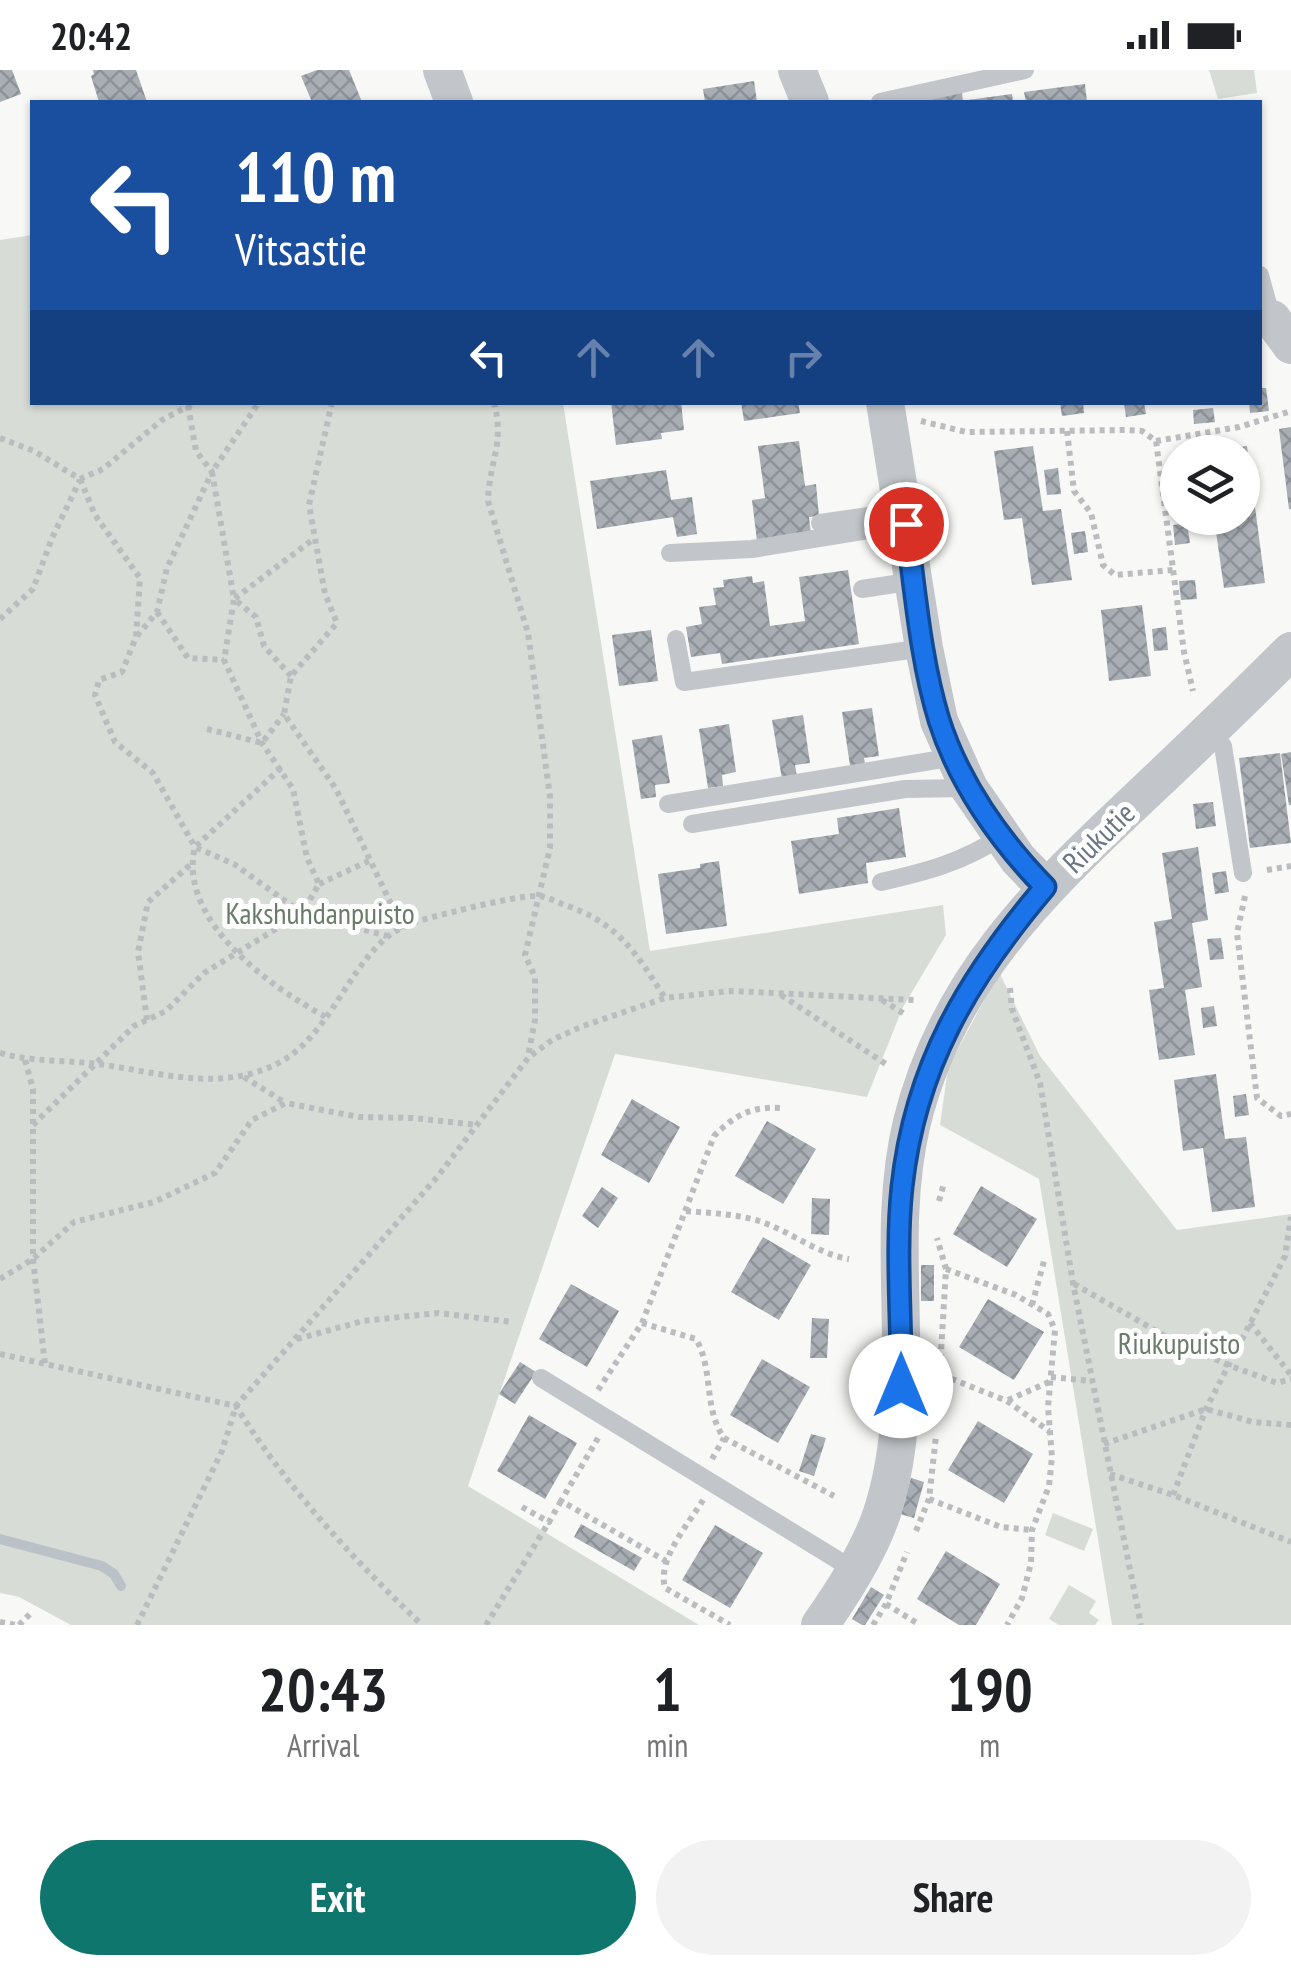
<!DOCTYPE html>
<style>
:root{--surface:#fff;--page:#f2f2f2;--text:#202124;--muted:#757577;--accent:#0f766e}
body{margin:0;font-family:"PT Sans Narrow",sans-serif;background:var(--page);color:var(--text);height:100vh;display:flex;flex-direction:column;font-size:38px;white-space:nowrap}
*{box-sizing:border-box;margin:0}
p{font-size:32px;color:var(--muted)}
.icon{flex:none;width:55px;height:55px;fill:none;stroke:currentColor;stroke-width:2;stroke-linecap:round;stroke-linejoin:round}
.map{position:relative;height:1555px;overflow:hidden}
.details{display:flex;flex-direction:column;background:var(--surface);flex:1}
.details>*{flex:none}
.hud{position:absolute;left:30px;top:30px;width:1232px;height:305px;border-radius:0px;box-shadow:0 2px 8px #0004;background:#1a4fa0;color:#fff;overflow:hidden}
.controls{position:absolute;left:1160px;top:365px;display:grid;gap:20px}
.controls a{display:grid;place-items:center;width:100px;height:100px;border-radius:50%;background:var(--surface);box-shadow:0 2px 8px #0004;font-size:50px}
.pin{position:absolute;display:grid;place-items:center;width:85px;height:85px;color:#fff;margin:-42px;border:5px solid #fff;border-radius:50%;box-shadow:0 2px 10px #0007}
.me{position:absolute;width:110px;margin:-55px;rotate:0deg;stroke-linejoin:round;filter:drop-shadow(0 0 8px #0008)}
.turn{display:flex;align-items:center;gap:35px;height:210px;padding:0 40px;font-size:45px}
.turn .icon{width:130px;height:130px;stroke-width:2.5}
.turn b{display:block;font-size:70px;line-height:85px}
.lanes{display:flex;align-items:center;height:95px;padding:0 40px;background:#0003;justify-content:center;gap:50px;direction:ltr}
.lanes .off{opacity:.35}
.eta{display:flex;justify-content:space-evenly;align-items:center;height:170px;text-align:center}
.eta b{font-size:60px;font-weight:600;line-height:70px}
.button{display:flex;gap:20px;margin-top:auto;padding:20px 40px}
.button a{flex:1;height:115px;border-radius:60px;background:var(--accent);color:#fff;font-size:40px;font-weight:600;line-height:115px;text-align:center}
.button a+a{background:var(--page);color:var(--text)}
.status{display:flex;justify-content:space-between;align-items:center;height:70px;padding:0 50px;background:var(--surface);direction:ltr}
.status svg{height:28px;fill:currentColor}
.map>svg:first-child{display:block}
.park{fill:#d7ddd6}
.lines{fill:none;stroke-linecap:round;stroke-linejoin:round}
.stream{stroke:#bac2c7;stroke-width:10}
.building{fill:url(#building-cross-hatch)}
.path{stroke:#babcbf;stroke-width:6;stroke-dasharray:5 5;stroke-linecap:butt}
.lane{stroke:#c2c5c9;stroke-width:18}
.street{stroke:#c2c5c9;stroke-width:38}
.route-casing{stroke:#114b97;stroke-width:25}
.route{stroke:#1a73e8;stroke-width:18}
.labels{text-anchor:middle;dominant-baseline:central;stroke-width:10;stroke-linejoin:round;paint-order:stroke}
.street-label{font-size:30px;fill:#6b7684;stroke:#fff}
.park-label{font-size:30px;fill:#6b7b69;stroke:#fff}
</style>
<div class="status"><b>20:42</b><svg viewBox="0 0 49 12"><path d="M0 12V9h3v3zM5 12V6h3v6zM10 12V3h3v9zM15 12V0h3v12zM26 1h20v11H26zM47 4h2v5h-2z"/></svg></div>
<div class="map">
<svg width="1291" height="1555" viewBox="0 0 1291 1555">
<defs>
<pattern id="building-cross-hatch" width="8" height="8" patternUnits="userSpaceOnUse" patternTransform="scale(2.5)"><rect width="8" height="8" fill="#a8aeb4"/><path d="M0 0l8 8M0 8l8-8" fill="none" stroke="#8d9298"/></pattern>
</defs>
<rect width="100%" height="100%" fill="#f8f8f6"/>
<!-- park -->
<g class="park">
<path d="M1209,0H1254L1257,23L1218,29Z"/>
<path d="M32,165V332L563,333L650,881L943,835L946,865L903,937L867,1027L615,984L468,1416L699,1555H71L19,1527L0,1523V170Z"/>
<path d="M999,902L1040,986L1177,1160L1291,1144V1555H1112L1039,1109L940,1055L948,998Z"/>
<path d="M1053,1443L1093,1459L1084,1481L1045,1465Z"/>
<path d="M1069,1515L1096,1531L1089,1543L1099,1550L1095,1555H1059L1049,1549Z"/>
</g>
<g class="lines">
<!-- stream -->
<path class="stream" d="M0,1469L102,1496L114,1504L121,1516"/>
</g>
<!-- building -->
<g class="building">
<path d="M0,0H12L21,24L0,32Z"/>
<path d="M93,0H136L147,32H99L91,6L94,4Z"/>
<path d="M317,0H349L362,32H312L301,6Z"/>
<path d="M754,11L757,32H705L703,19Z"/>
<path d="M1085,14L1087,32H1026L1024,22Z"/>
<path d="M962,22L963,32H932V26Z"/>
<path d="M1012,24L1013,32H969L968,30Z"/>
<path d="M1260,318H1266L1269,341L1250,343L1249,332H1260Z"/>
<path d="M611,332H681L684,360L661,363L662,369L616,375Z"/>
<path d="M741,332H798L800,343L744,351Z"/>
<path d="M1060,332H1083L1084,343L1062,346Z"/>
<path d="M1129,332H1144L1146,344L1126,347L1124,333Z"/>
<path d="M1213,338L1215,352L1194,354L1193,340Z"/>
<path d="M1291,357V439H1289L1279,359Z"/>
<path d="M799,371L805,416L816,414L819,446L809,447L811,464L757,471L752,430L765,428L758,376Z"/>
<path d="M1033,376L1043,441L1061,439L1072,510L1032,515L1022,448L1004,450L994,381Z"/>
<path d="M1247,376L1265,513L1224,518L1214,448H1242V382L1218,380Z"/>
<path d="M1058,398L1061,424L1047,425L1044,400Z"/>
<path d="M666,400L671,430L692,427L697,464L677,467L673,447L597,459L590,411Z"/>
<path d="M1178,412V433L1171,434L1169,413Z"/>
<path d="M1187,453L1190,473L1175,475L1173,455Z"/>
<path d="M1085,461L1088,482L1074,484L1071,463Z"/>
<path d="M848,500L859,574L722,594L720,583L691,587L686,557L702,554L699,537L716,535L713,518L724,517L723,510L752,506L753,513L764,511L770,556L805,551L799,507Z"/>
<path d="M1195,510L1197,529L1181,530L1179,511Z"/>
<path d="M1142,535L1151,606L1109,611L1101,540Z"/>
<path d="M1166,557L1168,580L1154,581L1152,559Z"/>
<path d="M651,560L658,611L619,616L612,565Z"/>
<path d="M872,638L879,686L864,688L866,699L851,702L842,642Z"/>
<path d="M803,645L810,693L795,695L797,707L782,709L772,650Z"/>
<path d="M729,654L736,702L722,705L723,716L708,718L699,659Z"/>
<path d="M662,665L670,713L655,715L656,727L641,729L632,670Z"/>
<path d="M1291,682V735H1289L1281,684Z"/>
<path d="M1280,683L1291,773L1250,778L1239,688Z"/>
<path d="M1213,732L1216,756L1196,759L1193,734Z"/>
<path d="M899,738L906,787L866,793L868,813L799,824L791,771L839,764L837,748Z"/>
<path d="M1198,777L1208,850L1192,853L1202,917L1185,920L1195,985L1159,990L1149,920L1164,918L1154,852L1172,849L1162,783Z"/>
<path d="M719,791L727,856L666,864L658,804L700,798V794Z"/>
<path d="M1226,801L1229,822L1215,824L1212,803Z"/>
<path d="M1221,868L1224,889L1210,890L1207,869Z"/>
<path d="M1214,936L1217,956L1203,958L1201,938Z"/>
<path d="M1216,1004L1225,1069L1246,1067L1255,1137L1212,1142L1203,1078L1183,1081L1174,1010Z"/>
<path d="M1246,1024L1249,1045L1235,1047L1233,1026Z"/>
<path d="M632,1029L680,1057L649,1113L601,1085Z"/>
<path d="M767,1051L816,1079L783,1134L735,1106Z"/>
<path d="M981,1116L1037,1149L1007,1197L953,1164Z"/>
<path d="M602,1117L618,1128L598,1158L582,1146Z"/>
<path d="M812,1128L830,1129L829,1165L811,1164Z"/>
<path d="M763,1167L811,1195L779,1250L731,1222Z"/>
<rect x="921" y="1195" width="13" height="36"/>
<path d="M571,1214L619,1241L587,1297L539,1269Z"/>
<path d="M988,1229L1044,1262L1014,1310L959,1277Z"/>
<path d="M812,1248L829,1249L827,1288H810Z"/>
<path d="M762,1289L810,1317L778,1373L730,1345Z"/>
<path d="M520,1292L536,1302L515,1334L499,1324Z"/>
<rect x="922" y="1302" width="13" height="29"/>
<path d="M529,1345L577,1373L545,1429L497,1401Z"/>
<path d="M978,1351L1033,1384L1004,1433L948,1400Z"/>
<path d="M811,1364L826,1368L814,1406L799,1401Z"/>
<path d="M911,1408L924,1412L914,1448L900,1444Z"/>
<path d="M581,1454L642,1488L634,1501L574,1467Z"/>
<path d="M715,1455L763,1483L730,1538L682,1510Z"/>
<path d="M946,1481L1000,1514L976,1555H959L917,1529Z"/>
<path d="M871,1517L884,1525L865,1555H862L852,1549Z"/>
</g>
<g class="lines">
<!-- path -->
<g class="path">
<path d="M332,332L309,435L325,524L337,553L291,606L284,644L336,719L403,859"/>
<path d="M494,332C505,374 489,392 488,431L528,563L550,727V778L525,885L535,907V950L528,986"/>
<path d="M921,351L966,362L1127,360L1142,361L1156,371L1184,582L1193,621"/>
<path d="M1067,361L1074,421L1091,443L1103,495L1115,505L1173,500"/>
<path d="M0,368L34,381L80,409L103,399L162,350L196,332"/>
<path d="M1156,371L1239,357L1291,341"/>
<path d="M80,409L95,445L140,508L136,567L122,602L99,610L95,625L115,672L153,703L195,777L234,794L302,843L319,814L307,788L293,719L262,673L224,590L234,529L212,402L259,332"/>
<path d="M157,542L188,588L224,590"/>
<path d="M0,549L33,519L52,468L80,410"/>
<path d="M137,566L157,542L167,498L212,402L196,381L188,336"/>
<path d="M291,606L264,576L256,547L234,529L315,468"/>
<path d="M207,659L262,673L284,644"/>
<path d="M281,698L195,777C177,850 270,917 326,947"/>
<path d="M1267,800L1291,796"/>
<path d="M319,814L371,790"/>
<path d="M1245,826L1237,863L1257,1028L1281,1046L1291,1044"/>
<path d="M1010,918L1012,939L1040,1013L1073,1213L1141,1555"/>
<path d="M781,925L889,996"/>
<path d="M882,930L906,945"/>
<path d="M147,950L138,882L148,832L190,795"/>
<path d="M0,983C33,992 65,990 98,994C156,1002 214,1021 270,997C326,974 343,905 386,868C403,853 436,846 457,841C476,836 522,825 540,826C547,827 555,831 562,834C617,852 635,881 665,928"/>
<path d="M25,990L33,1019V1189L45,1294"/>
<path d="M244,1007L284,1032"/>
<path d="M33,1055L134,956L166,941L204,903L302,843L387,866"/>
<path d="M939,1131L944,1113"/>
<path d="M686,1141C711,1143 736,1144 759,1151C790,1161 817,1184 849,1189"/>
<path d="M946,1199L1016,1225L1048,1244L1055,1260L1048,1337L1052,1387L1049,1416L1032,1460L1031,1493L1022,1528L1007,1555"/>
<path d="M0,1209L33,1189L74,1152L154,1132L215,1103L252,1050L286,1033L359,1047L413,1048L478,1055"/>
<path d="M1074,1214L1167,1267L1228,1295L1277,1313L1291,1309"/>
<path d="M1032,1235L1044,1191"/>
<path d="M642,1253L696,1269C714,1300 703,1338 724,1368L834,1426"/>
<path d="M1250,1253L1291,1305"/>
<path d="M297,1269L363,1251L438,1243L512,1252"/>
<path d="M0,1284L236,1336C286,1417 353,1489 422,1555"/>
<path d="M942,1305L1007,1331L1049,1361"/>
<path d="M1051,1307L1092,1311"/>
<path d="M598,1320L642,1253L714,1066C735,1045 751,1036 782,1038"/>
<path d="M1008,1330L1049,1312"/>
<path d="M937,1349L946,1199L937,1168"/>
<path d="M598,1368L561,1431L666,1491"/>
<path d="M1104,1374L1206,1339L1253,1352L1291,1355"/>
<path d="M712,1389L724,1368"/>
<path d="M1110,1404L1173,1425L1291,1472"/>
<path d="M1173,1425L1206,1339L1285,1186L1291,1147"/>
<path d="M929,1429L1001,1457L1032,1460"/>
<path d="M703,1430C688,1455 657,1489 665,1518L730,1555"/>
<path d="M522,1437L549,1452L561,1431"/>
<path d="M916,1461L929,1429L936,1366"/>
<path d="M886,1534L920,1555"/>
<path d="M0,1552L16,1555"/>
<path d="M19,1555L31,1543"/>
<path d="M137,1555L222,1381L236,1336L438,1106L528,988L552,970L583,956L665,928L731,921L915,930"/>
<path d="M486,1555L549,1452"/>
<path d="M873,1555L886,1534L907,1482"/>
</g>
<!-- lane -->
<g class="lane">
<path d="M880,32L1025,0"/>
<path d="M1260,205L1272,249"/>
<path d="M820,453L903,441"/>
<path d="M670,483L752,479L905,454"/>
<path d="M862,519L914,511"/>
<path d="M676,569L684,612L924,578"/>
<path d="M1223,676L1243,803"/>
<path d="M668,734L955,687"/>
<path d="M692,754L905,719L968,718"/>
<path d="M881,812C925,802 964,792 1002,766"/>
<path d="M541,1308L854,1500"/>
</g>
<!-- street -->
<g class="street">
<path d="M442,0L454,32"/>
<path d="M797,0L810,32"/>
<path d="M1272,249L1291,275"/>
<path d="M885,332L924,578L939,651L969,718L1018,789L1045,817"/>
<path d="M820,1555C844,1521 869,1482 882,1443C923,1316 881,1180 912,1052C947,911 1037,824 1139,728C1190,680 1241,631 1291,581"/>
</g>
</g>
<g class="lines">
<!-- route casing -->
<g class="route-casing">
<path id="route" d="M901,1316C902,1251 895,1182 902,1117C915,996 968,908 1045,817C1000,771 959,713 939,650C920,588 915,518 906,454"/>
</g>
<!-- route -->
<use href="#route" class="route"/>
</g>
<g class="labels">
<!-- street labels -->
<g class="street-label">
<text transform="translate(1098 767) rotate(-44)">Riukutie</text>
</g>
<!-- park labels -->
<g class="park-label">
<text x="320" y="842">Kakshuhdanpuisto</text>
<text x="1179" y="1272">Riukupuisto</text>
</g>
</g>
</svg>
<div class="controls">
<a><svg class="icon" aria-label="layers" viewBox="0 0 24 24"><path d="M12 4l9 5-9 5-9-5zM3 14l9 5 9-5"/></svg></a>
</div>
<div class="pin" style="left:906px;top:454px;background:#d93025"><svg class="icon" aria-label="arrive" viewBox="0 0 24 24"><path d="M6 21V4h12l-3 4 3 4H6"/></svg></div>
<svg class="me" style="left:901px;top:1316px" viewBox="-20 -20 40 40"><circle r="19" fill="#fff"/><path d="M0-13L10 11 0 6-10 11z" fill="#1a73e8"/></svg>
<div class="hud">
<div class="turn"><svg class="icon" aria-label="left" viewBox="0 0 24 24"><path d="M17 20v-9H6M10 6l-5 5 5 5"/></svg><div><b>110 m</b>Vitsastie</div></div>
<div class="lanes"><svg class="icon" aria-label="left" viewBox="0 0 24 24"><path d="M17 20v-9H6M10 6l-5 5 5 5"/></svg><svg class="icon off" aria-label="ahead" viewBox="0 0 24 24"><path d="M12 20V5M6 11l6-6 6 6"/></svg><svg class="icon off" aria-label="ahead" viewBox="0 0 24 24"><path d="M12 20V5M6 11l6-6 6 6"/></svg><svg class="icon off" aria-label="right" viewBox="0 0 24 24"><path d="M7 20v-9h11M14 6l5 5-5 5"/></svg></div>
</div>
</div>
<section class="details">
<div class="eta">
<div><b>20:43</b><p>Arrival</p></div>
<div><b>1</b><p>min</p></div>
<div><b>190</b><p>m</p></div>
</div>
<div class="button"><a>Exit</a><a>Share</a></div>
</section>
